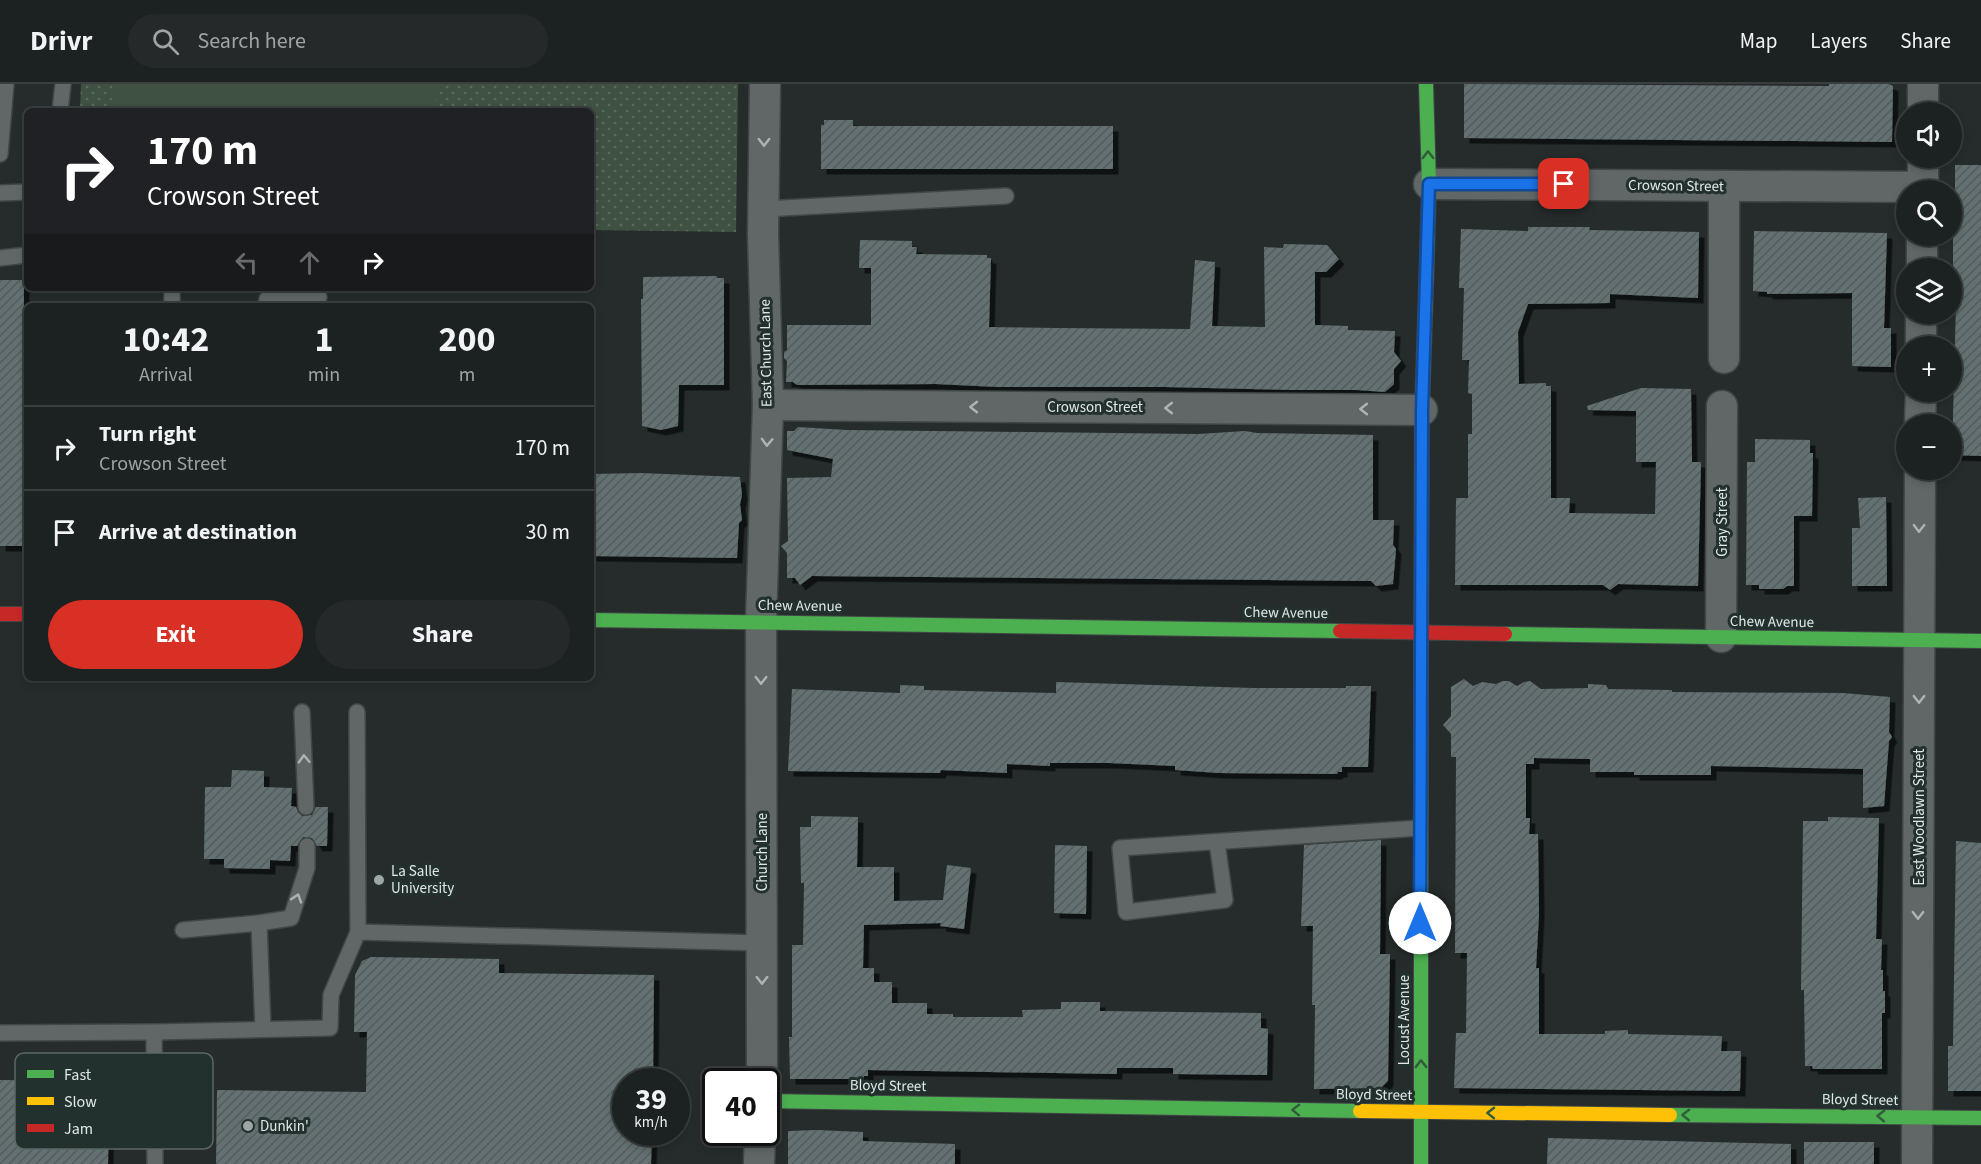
<!DOCTYPE html>
<meta charset="utf-8">
<style>
:root{--surface:#1c2121;--page:#25292a;--text:#f1f3f6;--muted:#a0a3a5;--line:#3a3e3f;--accent:#d93025}
body{margin:0;font-family:"Source Sans 3",sans-serif;background:var(--page);color:var(--text);height:100vh;display:flex;flex-direction:column;font-size:22px;white-space:nowrap}
*{box-sizing:border-box;margin:0}
p{font-size:20px;color:var(--muted)}
.icon{flex:none;width:33px;height:33px;fill:none;stroke:currentColor;stroke-width:2;stroke-linecap:round;stroke-linejoin:round}
.map{position:relative;flex:1;overflow:hidden}
.drawer{position:absolute;left:24px;top:219px;width:570px;height:378px;display:flex;flex-direction:column;background:var(--surface);border-radius:9px;box-shadow:0 3px 9px #0003,0 0 0 2px var(--line)}
.drawer>*{flex:none}
.guide{position:absolute;left:24px;top:24px;width:570px;height:183px;border-radius:9px;box-shadow:0 3px 9px #0003,0 0 0 2px var(--line);background:#202124;color:#fff;overflow:hidden}
.buttons{position:absolute;left:1896px;top:18px;display:grid;gap:12px}
.buttons a{display:grid;place-items:center;width:66px;height:66px;border-radius:50%;background:var(--surface);box-shadow:0 3px 9px #0003,0 0 0 2px var(--line);font-size:30px}
.speed{position:absolute;left:612px;top:984px;display:flex;gap:12px;font-size:30px;font-weight:700;text-align:center}
.speed>*{display:grid;place-content:center;width:78px;height:78px;border-radius:50%;background:var(--surface);box-shadow:0 3px 9px #0003,0 0 0 2px var(--line);line-height:1}
.speed small{font-size:15px;font-weight:400}
.speed .limit{border:3px solid #111;border-radius:9px;background:#fff;color:#111}
.pin{position:absolute;display:grid;place-items:center;width:51px;height:51px;color:#fff;margin:-26px;border-radius:12px;box-shadow:0 3px 9px #0006}
.me{position:absolute;width:66px;margin:-33px;rotate:0deg;stroke-linejoin:round;filter:drop-shadow(0 0 4px #0008)}
.turn{display:flex;align-items:center;gap:21px;height:126px;padding:0 24px;font-size:27px}
.turn .icon{width:78px;height:78px;stroke-width:2.5}
.turn b{display:block;font-size:42px;line-height:51px}
.lanes{display:flex;align-items:center;height:57px;padding:0 24px;background:#0003;justify-content:center;gap:30px;direction:ltr}
.lanes .off{opacity:.35}
.eta{display:flex;justify-content:space-evenly;align-items:center;height:102px;text-align:center}
.eta b{font-size:36px;font-weight:700;line-height:42px}
.button{display:flex;gap:12px;margin-top:auto;padding:12px 24px}
.button a{flex:1;height:69px;border-radius:36px;background:var(--accent);color:#fff;font-size:24px;font-weight:700;line-height:69px;text-align:center}
.button a+a{background:var(--page);color:var(--text)}
ul{padding:0;list-style:none}
li{display:flex;align-items:center;gap:18px;height:84px;padding:0 24px;border-top:2px solid var(--line)}
li div{flex:1}
li b{display:block;font-size:22px}
li em{font-style:normal}
header{display:flex;align-items:center;gap:36px;box-sizing:border-box;height:84px;padding:0 30px;background:var(--surface);border-bottom:2px solid var(--line)}
header strong{font-size:28px}
nav{display:flex;gap:33px;margin-inline-start:auto;font-size:21px}
.search{width:420px;height:54px;background:var(--page);display:flex;align-items:center;gap:15px;box-sizing:border-box;padding:0 21px;border-radius:33px;color:var(--muted);font-size:22px}
.map>svg:first-child{display:block}
.park{fill:url(#park-dots)}
.pitch{fill:#3f5142}
.building{fill:url(#building-hatch);filter:url(#shadow)}
.lines{fill:none;stroke-linecap:round;stroke-linejoin:round}
.lane-casing{stroke:#414746;stroke-width:18}
.street-casing{stroke:#414746;stroke-width:33}
.fast-casing{stroke:#414746;stroke-width:16}
.slow-casing{stroke:#414746;stroke-width:16}
.jam-casing{stroke:#414746;stroke-width:16}
.lane{stroke:#616766;stroke-width:15}
.street{stroke:#616766;stroke-width:30}
.fast{stroke:#4caf50;stroke-width:14}
.slow{stroke:#ffc107;stroke-width:14}
.jam{stroke:#c62828;stroke-width:14}
.oneway{stroke:#adb4b3}
.oneway2{stroke:#315c3a}
.route-casing{stroke:#114b97;stroke-width:15}
.route{stroke:#1a73e8;stroke-width:10}
.poi-dot{fill:#9ea6a6;stroke:#22302e;stroke-width:2}
.labels{text-anchor:middle;dominant-baseline:central;stroke-width:6;stroke-linejoin:round;paint-order:stroke}
.street-label{font-size:15px;fill:#dfe8e7;stroke:#22302e}
.poi-label{font-size:15px;fill:#dfe8e7;stroke:#22302e;text-anchor:start}
.key{fill:#22302e;stroke:#5b6766;stroke-width:1.5}
.key-label{font-size:16px;fill:#dfe8e7}
</style>
<header>
<strong>Drivr</strong>
<div class="search"><svg class="icon" aria-label="search" viewBox="0 0 24 24"><circle cx="10" cy="10" r="6"/><path d="M15 15l6 6"/></svg>Search here</div>
<nav><a>Map</a><a>Layers</a><a>Share</a></nav>
</header>
<div class="map">
<svg width="1981" height="1080" viewBox="0 0 1981 1080">
<defs>
<pattern id="park-dots" width="8" height="8" patternUnits="userSpaceOnUse" patternTransform="scale(1.5)"><rect width="8" height="8" fill="#3f5142"/><path d="M2 2h.1M6 6h.1" fill="none" stroke="#5a6a5d" stroke-width="1.8" stroke-linecap="round"/></pattern>
<pattern id="building-hatch" width="6" height="6" patternUnits="userSpaceOnUse" patternTransform="scale(1.5)"><rect width="6" height="6" fill="#647172"/><path d="M-1 1l2-2M0 6l6-6M5 7l2-2" fill="none" stroke="#545c5c"/></pattern>
<filter id="shadow"><feDropShadow dx="5.5" dy="5.5" stdDeviation="0" flood-color="#0009"/></filter>
</defs>
<rect width="100%" height="100%" fill="#262c2c"/>
<!-- park -->
<path class="park" d="M81,0H738L736,148L591,146V27H80Z"/>
<!-- pitch -->
<path class="pitch" d="M113,0H442L431,27H111Z"/>
<!-- building -->
<g class="building">
<path d="M1464,0L1829,2V0H1889L1893,2L1892,58L1464,54Z"/>
<path d="M824,36H853V42H1113V85H821V41H824Z"/>
<path d="M1955,81H1981V372L1952,371L1956,220H1953V107H1955Z"/>
<path d="M1528,143H1590L1589,146L1699,148L1698,214L1610,210V219L1528,220L1518,248L1519,300L1546,299V302H1551V414H1570L1569,429L1655,430L1656,378H1636V327L1588,326L1587,322L1641,304L1691,305L1692,378H1701L1698,502L1618,500L1610,506L1603,501H1455L1456,414H1468V350H1472V310L1468,309L1469,276H1462L1464,204H1459L1461,145L1528,147Z"/>
<path d="M1754,147L1887,149L1884,244H1891V283L1852,282V209L1767,210V208L1753,207Z"/>
<path d="M860,156L912,157V163H917L916,170L987,171V174H991L989,243L1055,244L1190,245L1195,176L1215,178L1212,242L1265,243L1264,163L1283,164L1284,160L1327,161L1339,175L1326,188H1315V241L1348,242V246L1395,247L1394,268L1401,277L1394,285V300L1385,308L1357,306H1292L1165,303H998L936,300L797,301L793,298H786L787,277L784,274V268L787,266V241H871V184H859Z"/>
<path d="M717,192V194H724V301H679L678,342L661,346L642,342L641,215H643V193Z"/>
<path d="M0,196H24L23,462H0Z"/>
<path d="M798,343L847,346L1198,350L1245,347L1257,349L1373,351V436H1394L1393,461L1396,465L1393,500L1376,502L1371,497L812,492L800,501L795,494H787V469L781,462L788,457L787,394L831,393L833,375L787,366V347H794Z"/>
<path d="M1755,355L1810,356V369H1813L1812,432H1794V502H1787L1783,505H1759V501H1746L1747,378H1755Z"/>
<path d="M641,389L740,393L742,411L740,420L742,436L739,439L737,474L591,472V390Z"/>
<path d="M1886,413L1887,502H1852V444H1860L1858,414Z"/>
<path d="M1464,595L1473,602L1482,598L1496,600L1503,597H1509L1517,602L1524,598L1530,597L1541,605L1588,604V600L1606,601L1608,605L1672,606V608L1843,609L1890,613L1889,648L1892,653L1889,657L1884,722L1863,724V685L1711,682V691H1634V688H1590V675L1534,674V680H1526V734H1530L1529,750H1538L1539,830L1536,884H1539V950H1605V947L1628,946V950L1722,952L1721,967H1741L1740,1007L1454,1004L1456,949H1466L1467,869H1455L1456,673H1451V650L1443,641L1451,632V603Z"/>
<path d="M1056,598L1253,604H1346V602H1371L1368,683H1342V688H1338L1337,690L1219,689L1175,686V682L1109,679H1050V682L1007,680V689L941,686L940,689L788,687L792,605L900,609V601L924,602V606L1056,609Z"/>
<path d="M232,686L264,687V703L292,704L291,722L296,723L298,728L302,732L312,731L316,723H328L327,762H317L312,754L303,753L297,762H291L290,777L270,776V785L224,784V775H204L205,703H231Z"/>
<path d="M811,732L858,733L857,783H894V817L943,816L947,781L971,784L964,845L940,842L941,839L864,841L863,884H874V898H892V919H927V930H953V933H1023L1022,926L1061,925V918H1100V927L1261,929V944L1268,945L1267,991L1173,990V984H1117V990L868,986V992H864V995H790L789,953H792V861H803L804,799H801L800,743H811Z"/>
<path d="M1828,733L1879,734L1876,855H1882L1881,886H1883V907H1885V929H1882V985H1813L1812,982H1805L1804,906H1801L1803,737H1828Z"/>
<path d="M1381,756L1380,870H1390L1388,997L1381,1004L1314,1005L1315,921H1312L1313,842H1301L1304,761Z"/>
<path d="M1956,757L1981,759V1007H1948V962H1953Z"/>
<path d="M1055,761L1087,762L1086,830L1054,829Z"/>
<path d="M371,873L499,875V889L654,891L653,998H626V1048H652L651,1080H216L217,1006L366,1008L367,948H354L355,891L362,877Z"/>
<path d="M0,996L88,997L100,1003L108,1011L109,1017L108,1080H0Z"/>
<path d="M817,1046L863,1048V1057L955,1060V1080H788V1047Z"/>
<path d="M1548,1054L1791,1060V1080H1547Z"/>
<rect x="1804" y="1058" width="70" height="22"/>
</g>
<g class="lines">
<!-- lane casing -->
<g class="lane-casing">
<g id="lane">
<path d="M60,27L63,0"/>
<path d="M0,70L6,0"/>
<path d="M0,109L27,108"/>
<path d="M764,125L1006,112"/>
<path d="M0,174L27,171"/>
<path d="M172,204V222"/>
<path d="M266,222L267,215L319,213"/>
<path d="M302,628L306,723"/>
<path d="M357,628L358,848"/>
<path d="M1217,758L1225,816L1126,828L1120,764L1420,744"/>
<path d="M259,839L291,834L307,784V762"/>
<path d="M183,846L259,839L263,945"/>
<path d="M154,948L155,1080"/>
<path d="M0,949L154,948L330,944L331,911L358,848L762,859"/>
</g>
</g>
<!-- street casing -->
<g class="street-casing">
<g id="street">
<path d="M1923,28V0"/>
<path d="M1429,100L1923,103"/>
<path d="M1923,106V74"/>
<path d="M1922,184V152"/>
<path d="M1921,262V230"/>
<path d="M1724,274V102"/>
<path d="M768,321L1422,326"/>
<path d="M1920,340L1921,308"/>
<path d="M1721,553L1722,322"/>
<path d="M762,998L761,538L768,321L763,150L765,0"/>
<path d="M759,1080L760,1048"/>
<path d="M1917,1080L1920,386"/>
</g>
</g>
<!-- fast casing -->
<g class="fast-casing">
<g id="fast">
<path d="M1426,0L1429,100L1427,173"/>
<path d="M591,536L1340,547"/>
<path d="M1505,550L1981,557"/>
<path d="M1421,571V1080"/>
<path d="M766,1017L1360,1027"/>
<path d="M1670,1031L1981,1034"/>
</g>
</g>
<!-- slow casing -->
<g class="slow-casing">
<g id="slow">
<path d="M1421,571L1422,326L1427,173"/>
<path d="M1360,1027L1670,1031"/>
</g>
</g>
<!-- jam casing -->
<g class="jam-casing">
<g id="jam">
<path d="M0,530H27"/>
<path d="M1340,547L1505,550"/>
</g>
</g>
<!-- lane -->
<use href="#lane" class="lane"/>
<!-- street -->
<use href="#street" class="street"/>
<!-- fast -->
<use href="#fast" class="fast"/>
<!-- slow -->
<use href="#slow" class="slow"/>
<!-- jam -->
<use href="#jam" class="jam"/>
</g>
<!-- one-way arrows -->
<defs><path id="oneway-chevron" d="M-2-3.5L2.5 0L-2 3.5" fill="none" stroke-width="1.6" stroke-linecap="round" stroke-linejoin="round" transform="scale(1.5)"/></defs>
<g class="oneway">
<use href="#oneway-chevron" transform="translate(764 58) rotate(90)"/>
<use href="#oneway-chevron" transform="translate(974 323) rotate(-180)"/>
<use href="#oneway-chevron" transform="translate(1169 324) rotate(-180)"/>
<use href="#oneway-chevron" transform="translate(1364 325) rotate(-180)"/>
<use href="#oneway-chevron" transform="translate(767 358) rotate(92)"/>
<use href="#oneway-chevron" transform="translate(1919 444) rotate(91)"/>
<use href="#oneway-chevron" transform="translate(761 596) rotate(90)"/>
<use href="#oneway-chevron" transform="translate(1919 615) rotate(90)"/>
<use href="#oneway-chevron" transform="translate(304 675) rotate(-92)"/>
<use href="#oneway-chevron" transform="translate(297 814) rotate(-72)"/>
<use href="#oneway-chevron" transform="translate(1918 831) rotate(90)"/>
<use href="#oneway-chevron" transform="translate(762 896) rotate(90)"/>
</g>
<g class="oneway2">
<use href="#oneway-chevron" transform="translate(1428 71) rotate(-91)"/>
<use href="#oneway-chevron" transform="translate(1421 980) rotate(-90)"/>
<use href="#oneway-chevron" transform="translate(1296 1026) rotate(-179)"/>
<use href="#oneway-chevron" transform="translate(1491 1029) rotate(-179)"/>
<use href="#oneway-chevron" transform="translate(1686 1031) rotate(-179)"/>
<use href="#oneway-chevron" transform="translate(1881 1032) rotate(-179)"/>
</g>
<g class="lines">
<!-- route casing -->
<g class="route-casing">
<path id="route" d="M1420,839L1422,326L1429,100H1564"/>
</g>
<!-- route -->
<use href="#route" class="route"/>
</g>
<!-- markers -->
<g class="poi-dot">
<circle cx="379" cy="796" r="6"/>
<circle cx="248" cy="1042" r="6"/>
</g>
<g class="labels">
<!-- street labels -->
<g class="street-label">
<text transform="translate(1676 102) rotate(1)">Crowson Street</text>
<text transform="translate(766 269) rotate(-91)">East Church Lane</text>
<text x="1095" y="323">Crowson Street</text>
<text transform="translate(1722 438) rotate(-90)">Gray Street</text>
<text transform="translate(800 522) rotate(1)">Chew Avenue</text>
<text transform="translate(1286 529) rotate(1)">Chew Avenue</text>
<text transform="translate(1772 538) rotate(1)">Chew Avenue</text>
<text transform="translate(1919 733) rotate(-90)">East Woodlawn Street</text>
<text transform="translate(762 768) rotate(-90)">Church Lane</text>
<text transform="translate(1404 936) rotate(-90)">Locust Avenue</text>
<text transform="translate(888 1002) rotate(1)">Bloyd Street</text>
<text transform="translate(1374 1011) rotate(1)">Bloyd Street</text>
<text transform="translate(1860 1016) rotate(1)">Bloyd Street</text>
</g>
<!-- poi labels -->
<g class="poi-label">
<text x="391" y="787">La Salle<tspan x="391" dy="17">University</tspan></text>
<text x="260" y="1042">Dunkin'</text>
</g>
</g>
<!-- legend -->
<rect x="15" y="969" width="198" height="96" rx="9" class="key"/>
<rect x="27" y="986" width="27" height="8" fill="#4caf50"/>
<rect x="27" y="1013" width="27" height="8" fill="#ffc107"/>
<rect x="27" y="1040" width="27" height="8" fill="#c62828"/>
<g class="key-label">
<text x="64" y="996">Fast</text>
<text x="64" y="1023">Slow</text>
<text x="64" y="1050">Jam</text>
</g>
</svg>
<div class="buttons">
<a><svg class="icon" aria-label="sound" viewBox="0 0 24 24"><path d="M4 9h4l5-4v14l-5-4H4zM17 9q2 3 0 6"/></svg></a>
<a><svg class="icon" aria-label="search" viewBox="0 0 24 24"><circle cx="10" cy="10" r="6"/><path d="M15 15l6 6"/></svg></a>
<a><svg class="icon" aria-label="layers" viewBox="0 0 24 24"><path d="M12 4l9 5-9 5-9-5zM3 14l9 5 9-5"/></svg></a>
<a>+</a>
<a>−</a>
</div>
<div class="speed"><div>39<small>km/h</small></div><div class="limit">40</div></div>
<div class="pin" style="left:1564px;top:100px;background:#d93025"><svg class="icon" aria-label="arrive" viewBox="0 0 24 24"><path d="M6 21V4h12l-3 4 3 4H6"/></svg></div>
<svg class="me" style="left:1420px;top:839px" viewBox="-20 -20 40 40"><circle r="19" fill="#fff"/><path d="M0-13L10 11 0 6-10 11z" fill="#1a73e8"/></svg>
<div class="guide">
<div class="turn"><svg class="icon" aria-label="right" viewBox="0 0 24 24"><path d="M7 20v-9h11M14 6l5 5-5 5"/></svg><div><b>170 m</b>Crowson Street</div></div>
<div class="lanes"><svg class="icon off" aria-label="left" viewBox="0 0 24 24"><path d="M17 20v-9H6M10 6l-5 5 5 5"/></svg><svg class="icon off" aria-label="ahead" viewBox="0 0 24 24"><path d="M12 20V5M6 11l6-6 6 6"/></svg><svg class="icon" aria-label="right" viewBox="0 0 24 24"><path d="M7 20v-9h11M14 6l5 5-5 5"/></svg></div>
</div>
<section class="drawer">
<div class="eta">
<div><b>10:42</b><p>Arrival</p></div>
<div><b>1</b><p>min</p></div>
<div><b>200</b><p>m</p></div>
</div>
<ul>
<li><svg class="icon" aria-label="right" viewBox="0 0 24 24"><path d="M7 20v-9h11M14 6l5 5-5 5"/></svg><div><b>Turn right</b><p>Crowson Street</p></div><em>170 m</em></li>
<li><svg class="icon" aria-label="arrive" viewBox="0 0 24 24"><path d="M6 21V4h12l-3 4 3 4H6"/></svg><div><b>Arrive at destination</b></div><em>30 m</em></li>
</ul>
<div class="button"><a>Exit</a><a>Share</a></div>
</section>
</div>
